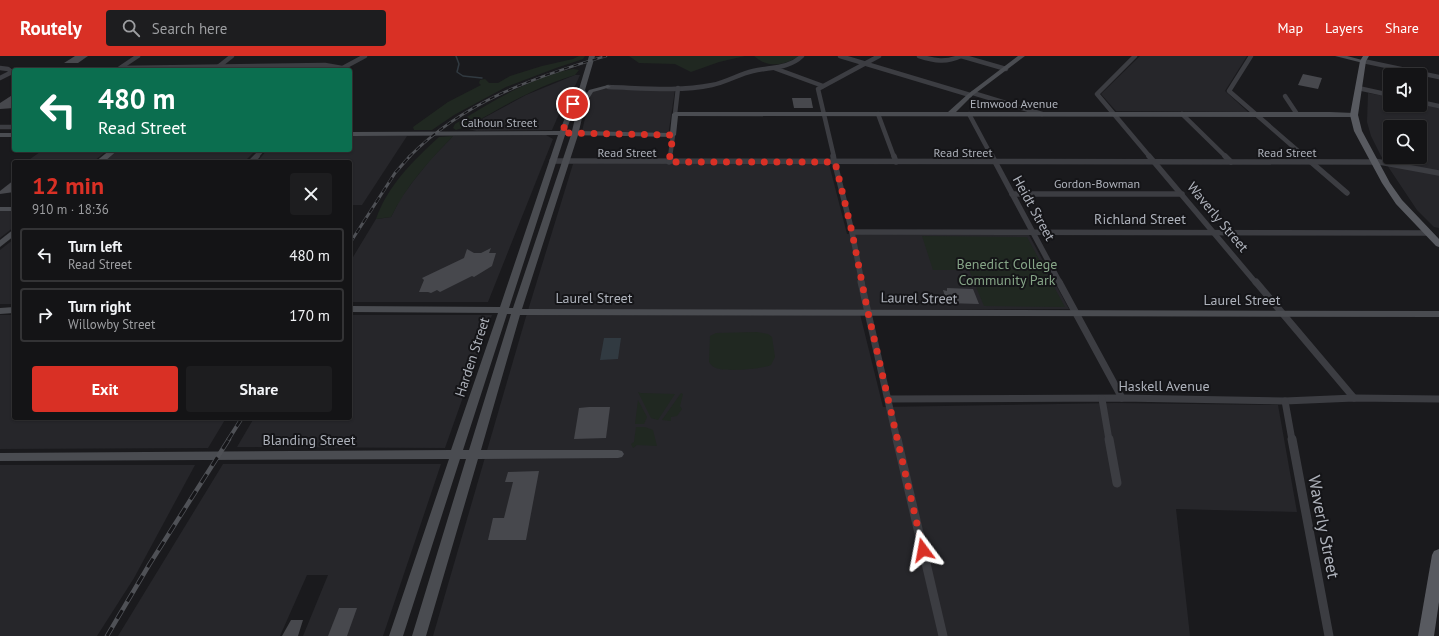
<!DOCTYPE html>
<meta charset="utf-8">
<style>
:root{--surface:#141416;--page:#1d1d1f;--text:#f1f3f6;--muted:#9d9ea1;--line:#333335;--accent:#d93025}
body{margin:0;font-family:"PT Sans",sans-serif;background:var(--page);color:var(--text);height:100vh;display:flex;flex-direction:column;font-size:15px;white-space:nowrap}
*{box-sizing:border-box;margin:0}
p{font-size:13px;color:var(--muted)}
.icon{flex:none;width:22px;height:22px;fill:none;stroke:currentColor;stroke-width:2;stroke-linecap:round;stroke-linejoin:round}
.map{position:relative;flex:1;overflow:hidden}
.drawer{position:absolute;left:12px;top:104px;width:340px;height:260px;display:flex;flex-direction:column;background:var(--surface);border-radius:4px;box-shadow:0 1px 3px #0004,0 0 0 1px var(--line)}
.drawer>*{flex:none}
.top-card{position:absolute;left:12px;top:12px;width:340px;height:84px;border-radius:4px;box-shadow:0 1px 3px #0004,0 0 0 1px var(--line);background:#0b6e4f;color:#fff;overflow:hidden}
.controls{position:absolute;left:1383px;top:12px;display:grid;gap:8px}
.controls a{display:grid;place-items:center;width:44px;height:44px;border-radius:4px;background:var(--surface);box-shadow:0 1px 3px #0004,0 0 0 1px var(--line);font-size:20px}
.pin{position:absolute;display:grid;place-items:center;width:34px;height:34px;color:#fff;margin:-17px;border:2px solid #fff;border-radius:50%;box-shadow:0 1px 4px #0007}
.me{position:absolute;width:44px;margin:-22px;rotate:347deg;stroke-linejoin:round;filter:drop-shadow(0 0 3px #0008)}
.turn{display:flex;align-items:center;gap:14px;height:84px;padding:0 20px;font-size:18px}
.turn .icon{width:52px;height:52px;stroke-width:2.5}
.turn b{display:block;font-size:28px;line-height:34px}
.round{display:grid;place-items:center;flex:none;width:42px;height:42px;border-radius:4px;background:var(--page)}
.summary{display:flex;align-items:center;justify-content:space-between;height:68px;padding:0 20px}
h1{font-size:24px;font-weight:700;line-height:30px;color:var(--accent)}
.primary-button{display:flex;gap:8px;margin-top:auto;padding:8px 20px}
.primary-button a{flex:1;height:46px;border-radius:4px;background:var(--accent);color:#fff;font-size:16px;font-weight:700;line-height:46px;text-align:center}
.primary-button a+a{background:var(--page);color:var(--text)}
ul{padding:0;list-style:none}
li{display:flex;align-items:center;gap:12px;height:54px;margin:0 8px 6px;padding:0 12px;border:2px solid var(--line);border-radius:4px}
li div{flex:1}
li b{display:block;font-size:15px}
li em{font-style:normal}
header{display:flex;align-items:center;gap:24px;box-sizing:border-box;height:56px;padding:0 20px;background:var(--accent);color:#fff}
header strong{font-size:19px}
nav{display:flex;gap:22px;margin-inline-start:auto;font-size:14px}
.search{width:280px;height:36px;background:var(--page);display:flex;align-items:center;gap:10px;box-sizing:border-box;padding:0 14px;border-radius:4px;color:var(--muted);font-size:15px}
.map>svg:first-child{display:block}
.built{fill:#26262a;fill-rule:evenodd}
.green{fill:#202821}
.water{fill:#313a41}
.lines{fill:none;stroke-linecap:round;stroke-linejoin:round}
.stream{stroke:#313a41;stroke-width:1.5}
.building{fill:#47484d}
.street-far3{stroke:#3c3d42;stroke-width:4.5}
.street-far2{stroke:#3c3d42;stroke-width:5.5}
.street-far1{stroke:#3c3d42;stroke-width:7}
.street{stroke:#3c3d42;stroke-width:9}
.secondary{fill:#4a4c51;fill-rule:evenodd}
.primary{fill:#585a60;fill-rule:evenodd}
.rail-far3-casing{stroke:#4f5156;stroke-width:2.5}
.rail-far2-casing{stroke:#4f5156;stroke-width:3}
.rail-far1-casing{stroke:#4f5156;stroke-width:4}
.rail-casing{stroke:#4f5156;stroke-width:4.5}
.rail-far3{stroke:#151518;stroke-width:1.5;stroke-dasharray:5;stroke-linecap:butt}
.rail-far2{stroke:#151518;stroke-width:2;stroke-dasharray:6;stroke-linecap:butt}
.rail-far1{stroke:#151518;stroke-width:2.5;stroke-dasharray:8;stroke-linecap:butt}
.rail{stroke:#151518;stroke-width:3;stroke-dasharray:10;stroke-linecap:butt}
.route{stroke:#d93025;stroke-width:7;stroke-dasharray:0 12.6}
.labels{text-anchor:middle;dominant-baseline:central;stroke-width:4;stroke-linejoin:round;paint-order:stroke}
.far-street-label{font-size:12px;fill:#aeb2bb;stroke:#151518}
.street-label{font-size:14px;fill:#aeb2bb;stroke:#151518}
.park-label{font-size:14px;fill:#86a587;stroke:#151518}
.near-street-label{font-size:17px;fill:#aeb2bb;stroke:#151518}
</style>
<header>
<strong>Routely</strong>
<div class="search"><svg class="icon" aria-label="search" viewBox="0 0 24 24"><circle cx="10" cy="10" r="6"/><path d="M15 15l6 6"/></svg>Search here</div>
<nav><a>Map</a><a>Layers</a><a>Share</a></nav>
</header>
<div class="map">
<svg width="1439" height="580" viewBox="0 0 1439 580">
<rect width="100%" height="100%" fill="#1a1a1d"/>
<!-- built -->
<g class="built">
<path d="M1140,0H1247L1225,35L1248,56L1116,55L1101,38Z"/>
<path d="M575,19H580L576,28L563,49L552,74L476,75L465,72L526,39Z"/>
<path d="M600,33L675,34L668,80H581L591,36Z"/>
<path d="M1368,37L1390,41V49L1420,48L1439,52V172L1434,171L1417,154L1381,100L1371,80L1367,66ZM1390,71H1420V101H1390Z"/>
<path d="M546,79L553,83L488,246H350V206L376,163L391,161L400,143L414,124L430,104L453,80Z"/>
<path d="M350,80H407L362,149H350V106H257L267,94H350Z"/>
<path d="M118,94H256L244,106H104Z"/>
<path d="M40,96H105L93,106H26Z"/>
<path d="M573,108H829L847,178L1029,179L1069,253L859,254L883,351L1116,347L1278,349L1297,456L1176,453L1190,580H433L525,264Z"/>
<path d="M0,155H14V171L0,182Z"/>
<path d="M14,183V248H0V194Z"/>
<path d="M0,259H14V362H226L208,392L0,393Z"/>
<path d="M350,259H492L445,392L237,391L254,362H350Z"/>
<path d="M223,408H441L383,580H303L328,519H307L280,580H118Z"/>
<path d="M0,409H195L134,522L97,580H0Z"/>
</g>
<!-- green -->
<g class="green">
<path d="M579,0H585L583,3L556,12L506,31L454,59L432,74H414L413,71L448,46L481,29L479,27L480,24L485,23L489,27H498L510,20L542,10L573,3Z"/>
<path d="M629,0H745L719,6L691,16L675,8L639,7Z"/>
<path d="M754,0H800C784,9 769,13 754,0Z"/>
<path d="M573,13L579,14L575,19C547,27 520,41 495,55C482,62 471,70 456,74L453,72L455,68C492,46 530,21 573,13Z"/>
<path d="M453,80C429,105 406,130 391,161L376,163C388,129 413,105 439,81Z"/>
<path d="M922,180L1027,181L1065,251L984,250L969,214H933Z"/>
<path d="M757,276L768,278L772,281L775,301L771,309C763,313 725,316 716,312C713,311 711,309 709,306L710,280L716,277Z"/>
<path d="M638,336L641,337L675,338L658,364L651,362Z"/>
<path d="M681,337L683,338L680,350L682,353L677,360L671,361V365L662,364Z"/>
<path d="M638,344L647,361L644,368H635Z"/>
<path d="M636,371H645L653,374L657,390L637,389L633,392L631,388L634,386Z"/>
</g>
<!-- water -->
<path class="water" d="M604,282H621L618,303L600,304Z"/>
<g class="lines">
<!-- stream -->
<path class="stream" d="M456,0L459,8L457,16L463,20L482,22"/>
</g>
<!-- building -->
<g class="building">
<path d="M75,0H88L78,7H64Z"/>
<path d="M1303,18L1322,22L1318,33L1298,29Z"/>
<path d="M14,38V52L0,53V47Z"/>
<path d="M792,42H811L813,52H794Z"/>
<path d="M14,124V136L0,138V135Z"/>
<path d="M491,192L489,197H496L492,210L474,221L472,220L440,236L437,234L431,237L428,236H419L424,224L422,222L464,202L467,193L474,197H481Z"/>
<path d="M947,232L973,233L979,248L947,247L943,234L947,235Z"/>
<path d="M589,351H610L606,382L574,383L579,352Z"/>
<path d="M539,415L526,484H488L493,462H504L513,426H505L508,416Z"/>
<path d="M339,552H357L347,580H328Z"/>
<path d="M291,564H303L298,580H282Z"/>
</g>
<g class="lines">
<!-- street-far3 -->
<g class="street-far3">
<path d="M840,0L970,39"/>
<path d="M919,0C935,5 946,7 961,0"/>
<path d="M961,0L1006,13"/>
<path d="M1135,0L1097,38L1150,101"/>
<path d="M1251,0L1229,35L1305,101"/>
<path d="M1363,5L1439,21"/>
<path d="M218,11L232,0"/>
<path d="M0,12L8,13L12,16L0,22"/>
<path d="M120,12L138,0"/>
<path d="M121,12L325,9L342,12"/>
<path d="M774,12L823,30"/>
<path d="M339,14L365,0"/>
<path d="M608,31C642,32 678,36 712,29C727,26 739,18 753,15C770,11 789,13 802,0"/>
<path d="M1358,32L1390,39"/>
<path d="M973,37L1042,58"/>
<path d="M1285,40L1297,58"/>
<path d="M1420,46L1439,50"/>
<path d="M675,58L678,32"/>
<path d="M878,58L894,101"/>
<path d="M969,58L992,101"/>
<path d="M1182,58L1226,101"/>
<path d="M0,71H14"/>
<path d="M256,101L262,94"/>
<path d="M670,101L673,79"/>
<path d="M834,101L818,33L879,0"/>
</g>
<!-- street-far2 -->
<g class="street-far2">
<path d="M833,100L852,176L862,227"/>
<path d="M894,100L896,106"/>
<path d="M992,100L1060,227"/>
<path d="M1149,100L1256,227"/>
<path d="M1225,100L1231,106"/>
<path d="M1304,100L1347,137"/>
<path d="M552,105L1374,106"/>
<path d="M1374,105L1439,117"/>
<path d="M251,106L257,100"/>
<path d="M669,106L670,100"/>
<path d="M1012,138H1182"/>
<path d="M852,176L1428,177"/>
</g>
<!-- street-far1 -->
<g class="street-far1">
<path d="M861,226L897,384"/>
<path d="M1059,226L1122,342"/>
<path d="M1256,226L1354,342"/>
<path d="M888,343L1122,342L1285,345L1354,342L1439,343"/>
<path d="M1102,343L1109,384"/>
<path d="M1285,345L1292,384"/>
</g>
<!-- street -->
<g class="street">
<path d="M897,383L943,580"/>
<path d="M1109,383L1117,427"/>
<path d="M1292,383L1329,580"/>
</g>
<!-- secondary -->
<g class="secondary">
<path d="M589,0H595L585,34L587,37L589,34L608,29L611,31L593,36L585,49L579,75L670,77L672,58L675,56H948L968,38L1018,0H1025L972,40L956,56H1330L1354,57L1357,59L1354,61L678,60L676,79L673,81L578,79L522,253L1439,255V261L520,259L481,394H618L622,395L624,398L622,401L618,402L478,403L426,580H412L466,403H460L403,580H389L449,403L0,405V397L451,394L498,257L350,256V250L500,251L558,79L350,80V76L560,75L574,37L579,33ZM581,37L572,75H566L580,38ZM565,79H571L513,252H509ZM507,258H511L469,394H463Z"/>
<path d="M1335,0H1347L1366,5L1363,7Z"/>
<rect x="0" y="77" width="14" height="4"/>
<path d="M110,94H118L104,106H95Z"/>
<rect x="0" y="151" width="14" height="4"/>
<path d="M14,173V180L0,191V184Z"/>
<path d="M14,251V257L0,258V252Z"/>
</g>
<!-- primary -->
<g class="primary">
<path d="M1363,0H1369L1366,5L1358,59L1362,75L1390,127L1402,144L1439,183V191L1436,190L1396,148L1382,127L1354,75L1350,59L1360,5Z"/>
<path d="M1439,493V546L1434,580H1418L1432,499L1434,495Z"/>
</g>
<!-- rail-far3 casing -->
<g class="rail-far3-casing">
<path id="rail-far3" d="M409,101C463,46 534,21 606,0"/>
</g>
<!-- rail-far2 casing -->
<g class="rail-far2-casing">
<path id="rail-far2" d="M350,187L395,117L410,100"/>
</g>
<!-- rail-far1 casing -->
<g class="rail-far1-casing">
<path id="rail-far1" d="M228,384L242,362"/>
</g>
<!-- rail casing -->
<g class="rail-casing">
<path id="rail" d="M107,580L149,509L229,383"/>
</g>
<!-- rail-far3 -->
<use href="#rail-far3" class="rail-far3"/>
<!-- rail-far2 -->
<use href="#rail-far2" class="rail-far2"/>
<!-- rail-far1 -->
<use href="#rail-far1" class="rail-far1"/>
<!-- rail -->
<use href="#rail" class="rail"/>
</g>
<g class="lines">
<!-- route -->
<path class="route" d="M573,48L562,77L673,79L669,106H835L852,176L867,252L923,494"/>
</g>
<g class="labels">
<!-- far-street labels -->
<g class="far-street-label">
<text x="1014" y="47">Elmwood Avenue</text>
<text x="499" y="66">Calhoun Street</text>
<text x="627" y="96">Read Street</text>
<text x="963" y="96">Read Street</text>
<text x="1287" y="96">Read Street</text>
<text x="1097" y="127">Gordon-Bowman</text>
</g>
<!-- street labels -->
<g class="street-label">
<text transform="translate(1034 152) rotate(61)">Heidt Street</text>
<text transform="translate(1218 161) rotate(50)">Waverly Street</text>
<text x="1140" y="163">Richland Street</text>
<text x="594" y="242">Laurel Street</text>
<text transform="translate(919 242) rotate(1)">Laurel Street</text>
<text x="1242" y="244">Laurel Street</text>
<text transform="translate(472 301) rotate(-72)">Harden Street</text>
<text x="1164" y="330">Haskell Avenue</text>
<text x="309" y="384">Blanding Street</text>
</g>
<!-- park labels -->
<g class="park-label">
<text x="1007" y="208">Benedict College<tspan x="1007" dy="16">Community Park</tspan></text>
</g>
<!-- near-street labels -->
<g class="near-street-label">
<text transform="translate(1324 471) rotate(79)">Waverly Street</text>
</g>
</g>
</svg>
<div class="controls">
<a><svg class="icon" aria-label="sound" viewBox="0 0 24 24"><path d="M4 9h4l5-4v14l-5-4H4zM17 9q2 3 0 6"/></svg></a>
<a><svg class="icon" aria-label="search" viewBox="0 0 24 24"><circle cx="10" cy="10" r="6"/><path d="M15 15l6 6"/></svg></a>
</div>
<div class="pin" style="left:573px;top:48px;background:#d93025"><svg class="icon" aria-label="arrive" viewBox="0 0 24 24"><path d="M6 21V4h12l-3 4 3 4H6"/></svg></div>
<svg class="me" style="left:923px;top:494px" viewBox="-20 -20 40 40"><path d="M0-17L14 15 0 8-14 15z" fill="#d93025" stroke="#fff" stroke-width="4"/></svg>
<div class="top-card">
<div class="turn"><svg class="icon" aria-label="left" viewBox="0 0 24 24"><path d="M17 20v-9H6M10 6l-5 5 5 5"/></svg><div><b>480 m</b>Read Street</div></div>
</div>
<section class="drawer">
<div class="summary"><div><h1>12 min</h1><p>910 m · 18:36</p></div><a class="round"><svg class="icon" aria-label="close" viewBox="0 0 24 24"><path d="M6 6l12 12M18 6L6 18"/></svg></a></div>
<ul>
<li><svg class="icon" aria-label="left" viewBox="0 0 24 24"><path d="M17 20v-9H6M10 6l-5 5 5 5"/></svg><div><b>Turn left</b><p>Read Street</p></div><em>480 m</em></li>
<li><svg class="icon" aria-label="right" viewBox="0 0 24 24"><path d="M7 20v-9h11M14 6l5 5-5 5"/></svg><div><b>Turn right</b><p>Willowby Street</p></div><em>170 m</em></li>
</ul>
<div class="primary-button"><a>Exit</a><a>Share</a></div>
</section>
</div>
